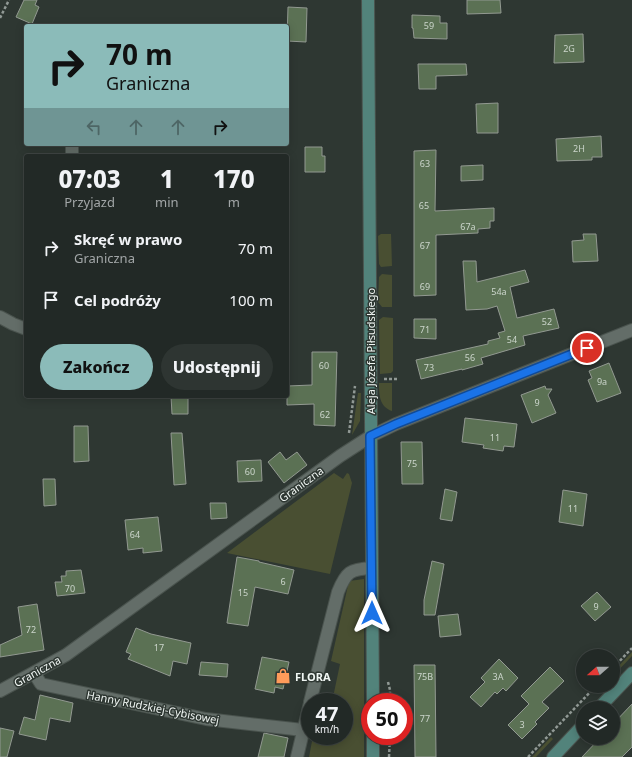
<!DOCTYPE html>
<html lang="pl">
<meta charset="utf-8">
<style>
:root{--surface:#222926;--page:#2e3532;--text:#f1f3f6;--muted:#a2a6a7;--line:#3f4543;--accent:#8bbbb9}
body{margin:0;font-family:"Noto Sans",sans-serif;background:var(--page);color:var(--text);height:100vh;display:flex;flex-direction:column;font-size:15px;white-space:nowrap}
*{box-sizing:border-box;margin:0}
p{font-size:13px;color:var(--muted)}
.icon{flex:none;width:22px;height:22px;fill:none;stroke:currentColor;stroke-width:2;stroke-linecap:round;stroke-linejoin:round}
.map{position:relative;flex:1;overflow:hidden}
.side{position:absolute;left:24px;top:154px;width:265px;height:244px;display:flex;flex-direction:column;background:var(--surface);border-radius:4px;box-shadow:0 2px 10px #0003,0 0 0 1px var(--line)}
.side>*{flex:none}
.hud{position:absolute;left:24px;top:24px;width:265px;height:122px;border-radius:4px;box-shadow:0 2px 10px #0003,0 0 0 1px var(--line);background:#8bbbb9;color:#111;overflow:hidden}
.needle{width:26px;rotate:249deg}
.buttons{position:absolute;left:576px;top:649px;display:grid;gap:8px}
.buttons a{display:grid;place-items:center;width:44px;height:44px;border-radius:50%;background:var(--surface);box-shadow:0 2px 10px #0003,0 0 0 1px var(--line);font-size:20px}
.speed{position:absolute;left:301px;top:693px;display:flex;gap:8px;font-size:20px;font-weight:700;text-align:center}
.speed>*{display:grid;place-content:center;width:52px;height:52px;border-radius:50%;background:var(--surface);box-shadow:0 2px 10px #0003,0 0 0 1px var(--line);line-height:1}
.speed small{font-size:10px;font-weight:400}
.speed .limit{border:6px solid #d22;background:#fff;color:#111}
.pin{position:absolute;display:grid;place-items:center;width:34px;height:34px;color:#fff;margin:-17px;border:2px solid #fff;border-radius:50%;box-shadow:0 1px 4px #0007}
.me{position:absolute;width:44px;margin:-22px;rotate:0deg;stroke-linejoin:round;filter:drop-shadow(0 0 3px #0008)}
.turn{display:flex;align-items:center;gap:14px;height:84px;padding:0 16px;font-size:18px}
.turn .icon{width:52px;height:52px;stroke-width:2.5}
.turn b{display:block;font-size:28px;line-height:34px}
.lanes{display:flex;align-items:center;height:38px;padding:0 16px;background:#0003;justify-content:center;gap:20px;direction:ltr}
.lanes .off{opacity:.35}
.eta{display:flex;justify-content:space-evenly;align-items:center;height:68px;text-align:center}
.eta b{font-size:24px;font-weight:800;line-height:28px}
.action{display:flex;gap:8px;margin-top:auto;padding:8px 16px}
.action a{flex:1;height:46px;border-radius:24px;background:var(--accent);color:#111;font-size:16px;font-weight:800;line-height:46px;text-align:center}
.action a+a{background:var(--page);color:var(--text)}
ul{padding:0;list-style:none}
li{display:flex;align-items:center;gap:12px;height:52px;padding:0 16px}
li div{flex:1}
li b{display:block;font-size:15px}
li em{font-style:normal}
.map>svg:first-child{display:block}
.green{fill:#494f32}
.building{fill:#5b7154;stroke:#929991}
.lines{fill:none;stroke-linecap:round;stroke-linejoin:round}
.street-casing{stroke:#4a534e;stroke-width:14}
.secondary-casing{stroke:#4a534e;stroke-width:14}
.path{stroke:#919995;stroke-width:2.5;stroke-dasharray:3 2;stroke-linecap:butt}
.street{stroke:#636d68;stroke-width:12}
.secondary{stroke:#52837b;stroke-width:12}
.route-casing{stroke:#114b97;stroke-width:10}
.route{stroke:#1a73e8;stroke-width:7}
.labels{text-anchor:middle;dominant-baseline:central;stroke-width:3;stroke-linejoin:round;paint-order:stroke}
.number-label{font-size:9px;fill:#cbd5cb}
.street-label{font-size:11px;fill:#f0f6f3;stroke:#2e3732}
.poi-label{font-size:11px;font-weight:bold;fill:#f0f6f3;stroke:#2e3732;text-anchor:start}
</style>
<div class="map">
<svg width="632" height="757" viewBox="0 0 632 757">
<rect width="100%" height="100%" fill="#2e3732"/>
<!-- green -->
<g class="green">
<path d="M381,234H391L392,266L381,267L379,264L378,236Z"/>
<path d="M382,274L392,275V307H382L378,302L379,277Z"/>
<path d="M383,317L393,318V371L391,373L380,374L379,320Z"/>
<path d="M379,383H392V411C379,407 379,394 379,383Z"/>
<path d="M358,393H361L360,421L352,435Z"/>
<path d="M334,473L343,479L347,473L349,474L352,483L330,574L227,553Z"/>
<path d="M364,579V757H309L313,736H344V702H332L340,664L331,661L349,581Z"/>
<path d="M632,652V656L613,676V672Z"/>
<path d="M551,737L553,739L536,757H532Z"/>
</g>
<!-- building -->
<g class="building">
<path d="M24,0H37L35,5L39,7L32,24L16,17Z"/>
<path d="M467,0H500L501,13L467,14Z"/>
<path d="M288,7L307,8L306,42L287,41Z"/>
<path d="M412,15L440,16V23H447V39L414,38L413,28H412Z"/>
<path d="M583,34L584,62L554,63L555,35Z"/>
<path d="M418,64H466L467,75L436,76V89H419Z"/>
<path d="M498,103V133H477L476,104Z"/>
<path d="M601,136L602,157H592V160L557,161L556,139Z"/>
<path d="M305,147H322V156H325V172H305Z"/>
<path d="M436,150L435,211L494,208V221H490V228L478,229V233L436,235V295L414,296V151Z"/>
<path d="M483,165V180L461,181V166Z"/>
<path d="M583,234H596L598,261L573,262L572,241L584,240Z"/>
<path d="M463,261H476L477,282L525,270L529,282L510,287L517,318L554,309L559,328L523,336L525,345L481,358L483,364L462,370V369L421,379L416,360L488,344V341L500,338L498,333L505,331L497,306L487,309L466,310Z"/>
<path d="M414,319H436V339L414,338Z"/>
<path d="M312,352H337L335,426L314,425V404L287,405V386L312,385Z"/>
<path d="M609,363L621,393L597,402L588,380L592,378L589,371Z"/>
<path d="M545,386L546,389H552L548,395L556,413L532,423L521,395Z"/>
<path d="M171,396H188V414H172Z"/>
<path d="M465,418L517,424L514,447L504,446L503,451L483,448L484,445L462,442Z"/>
<path d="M74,426H88L89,461L74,462Z"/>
<path d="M171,433H182L186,484L174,485Z"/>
<path d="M401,442H422L423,484H402Z"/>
<path d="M280,452L286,460L297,452L307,465L284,483L268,462Z"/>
<path d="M261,460L262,481L238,482L237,461Z"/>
<path d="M43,479H55L56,505L44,506Z"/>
<path d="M445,489L457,492L452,521L440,519Z"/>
<path d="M563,490L587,494L583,526L559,522Z"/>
<path d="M210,503H226L227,518L211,519Z"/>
<path d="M158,517L162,551L143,553V548L128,550L125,520Z"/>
<path d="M237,557L259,561V562L294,570L288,594L255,587L248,626L227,623Z"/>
<path d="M432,561L444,564L435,615H424V600Z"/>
<path d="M81,570L85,593L57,596L55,582H62L61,576H66V571Z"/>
<path d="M597,592L611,607L595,621L581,606Z"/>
<path d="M37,604L44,650L0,657V645L22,635L18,607Z"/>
<path d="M458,614L461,635L440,637L438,616Z"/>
<path d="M136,628L151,634L191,643L187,664L173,661L170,676L128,659L131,654L126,652Z"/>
<path d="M262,657L289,662L283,689L275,687L274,693L255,689Z"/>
<path d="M499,659L518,678L506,691L503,688L497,694L495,692L481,707L470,697L485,682L481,678Z"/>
<path d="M201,662L228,664L227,677L199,675Z"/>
<path d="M414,665H435L436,757H415Z"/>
<path d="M550,667L564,681L542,702L549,708L535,722L537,724L522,739L508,725L529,704L521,696Z"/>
<path d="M40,695L73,703L70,722L50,718L46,740L19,734L24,717L35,720Z"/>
<path d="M632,704V747L622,757H582L600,738H613V724Z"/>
<path d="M0,728L14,731L7,757H0Z"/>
<path d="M264,733L288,738L284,757H258Z"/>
</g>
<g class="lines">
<!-- street casing -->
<g class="street-casing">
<g id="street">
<path d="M72,156V144"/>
<path d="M0,317L13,324L26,329"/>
<path d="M34,673L41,684L206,719L303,730"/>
<path d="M0,691L66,655L340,456L371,436L396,424L632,330"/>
<path d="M310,702L338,592C346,572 350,569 372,568"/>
<path d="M297,757L310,703"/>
</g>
</g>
<!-- secondary casing -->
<g class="secondary-casing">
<g id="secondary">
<path d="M368,0L373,702"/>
<path d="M599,708L632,673"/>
<path d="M373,736V757"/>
<path d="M553,757L583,725"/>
</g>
</g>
<!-- path -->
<g class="path">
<path d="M0,18L9,0"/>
<path d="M384,379H397"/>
<path d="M349,433L355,386"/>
<path d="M613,668L632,648"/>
<path d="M388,682L390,690V702"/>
<path d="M389,757L390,736"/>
<path d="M528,757L596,686"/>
</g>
<!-- street -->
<use href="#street" class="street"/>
<!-- secondary -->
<use href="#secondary" class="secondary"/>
</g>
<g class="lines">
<!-- route casing -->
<g class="route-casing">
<path id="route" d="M372,613L370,436L396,424L587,348"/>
</g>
<!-- route -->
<use href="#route" class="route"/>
</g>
<!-- icons -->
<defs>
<g id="shop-bare" transform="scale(1.2)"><path d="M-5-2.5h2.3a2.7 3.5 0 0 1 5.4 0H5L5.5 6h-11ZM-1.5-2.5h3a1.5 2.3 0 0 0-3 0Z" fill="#ff9b5a" stroke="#2e3732" stroke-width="2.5" paint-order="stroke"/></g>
</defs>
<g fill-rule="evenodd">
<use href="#shop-bare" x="283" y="676"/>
</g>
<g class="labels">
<!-- number labels -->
<g class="number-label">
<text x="429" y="25">59</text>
<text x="569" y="48">2G</text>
<text x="579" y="148">2H</text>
<text x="425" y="163">63</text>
<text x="424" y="205">65</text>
<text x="468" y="226">67a</text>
<text x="425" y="245">67</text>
<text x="425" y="286">69</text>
<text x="499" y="291">54a</text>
<text x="547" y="321">52</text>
<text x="425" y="329">71</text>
<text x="512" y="339">54</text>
<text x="470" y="357">56</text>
<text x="324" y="365">60</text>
<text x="429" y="367">73</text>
<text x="602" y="381">9a</text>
<text x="537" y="402">9</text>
<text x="325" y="414">62</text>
<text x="495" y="437">11</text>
<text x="412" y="463">75</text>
<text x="250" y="471">60</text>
<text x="573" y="508">11</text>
<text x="135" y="534">64</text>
<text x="283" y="581">6</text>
<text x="70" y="588">70</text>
<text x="243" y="592">15</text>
<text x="596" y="606">9</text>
<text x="31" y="629">72</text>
<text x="159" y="647">17</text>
<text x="425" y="676">75B</text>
<text x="498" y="676">3A</text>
<text x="425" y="718">77</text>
<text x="522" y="724">3</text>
</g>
<!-- street labels -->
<g class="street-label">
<text transform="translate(370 351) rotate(-90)">Aleja Józefa Piłsudskiego</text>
<text transform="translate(301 484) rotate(-36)">Graniczna</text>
<text transform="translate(37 671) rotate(-29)">Graniczna</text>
<text transform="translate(153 707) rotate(11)">Hanny Rudzkiej-Cybisowej</text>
</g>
<!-- poi labels -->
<g class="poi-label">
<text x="295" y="676">FLORA</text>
</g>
</g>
</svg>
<div class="buttons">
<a><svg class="needle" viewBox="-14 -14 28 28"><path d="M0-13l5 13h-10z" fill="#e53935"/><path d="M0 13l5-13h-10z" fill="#a2a6a7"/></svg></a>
<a><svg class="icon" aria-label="layers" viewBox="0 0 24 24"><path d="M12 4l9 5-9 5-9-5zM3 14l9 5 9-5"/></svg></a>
</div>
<div class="speed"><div>47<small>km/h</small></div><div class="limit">50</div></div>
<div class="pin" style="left:587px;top:348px;background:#d93025"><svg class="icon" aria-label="arrive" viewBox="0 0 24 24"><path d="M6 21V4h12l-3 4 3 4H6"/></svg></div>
<svg class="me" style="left:372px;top:613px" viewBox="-20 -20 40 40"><path d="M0-17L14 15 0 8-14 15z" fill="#1a73e8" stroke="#fff" stroke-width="4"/></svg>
<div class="hud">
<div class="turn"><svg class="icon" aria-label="right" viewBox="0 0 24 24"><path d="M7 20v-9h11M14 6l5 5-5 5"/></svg><div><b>70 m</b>Graniczna</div></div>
<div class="lanes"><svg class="icon off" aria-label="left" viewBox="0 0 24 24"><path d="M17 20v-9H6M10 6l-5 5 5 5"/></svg><svg class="icon off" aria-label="ahead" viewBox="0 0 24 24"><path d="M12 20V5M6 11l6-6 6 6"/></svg><svg class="icon off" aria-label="ahead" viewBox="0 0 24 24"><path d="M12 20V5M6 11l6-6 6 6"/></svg><svg class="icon" aria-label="right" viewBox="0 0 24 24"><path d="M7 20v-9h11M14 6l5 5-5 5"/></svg></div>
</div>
<section class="side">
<div class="eta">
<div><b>07:03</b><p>Przyjazd</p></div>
<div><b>1</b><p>min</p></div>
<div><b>170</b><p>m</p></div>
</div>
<ul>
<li><svg class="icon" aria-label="right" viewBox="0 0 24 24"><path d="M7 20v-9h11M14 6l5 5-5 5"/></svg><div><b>Skręć w prawo</b><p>Graniczna</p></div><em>70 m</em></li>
<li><svg class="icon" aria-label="arrive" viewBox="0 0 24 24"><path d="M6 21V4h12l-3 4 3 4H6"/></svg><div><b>Cel podróży</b></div><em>100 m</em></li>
</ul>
<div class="action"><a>Zakończ</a><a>Udostępnij</a></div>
</section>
</div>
